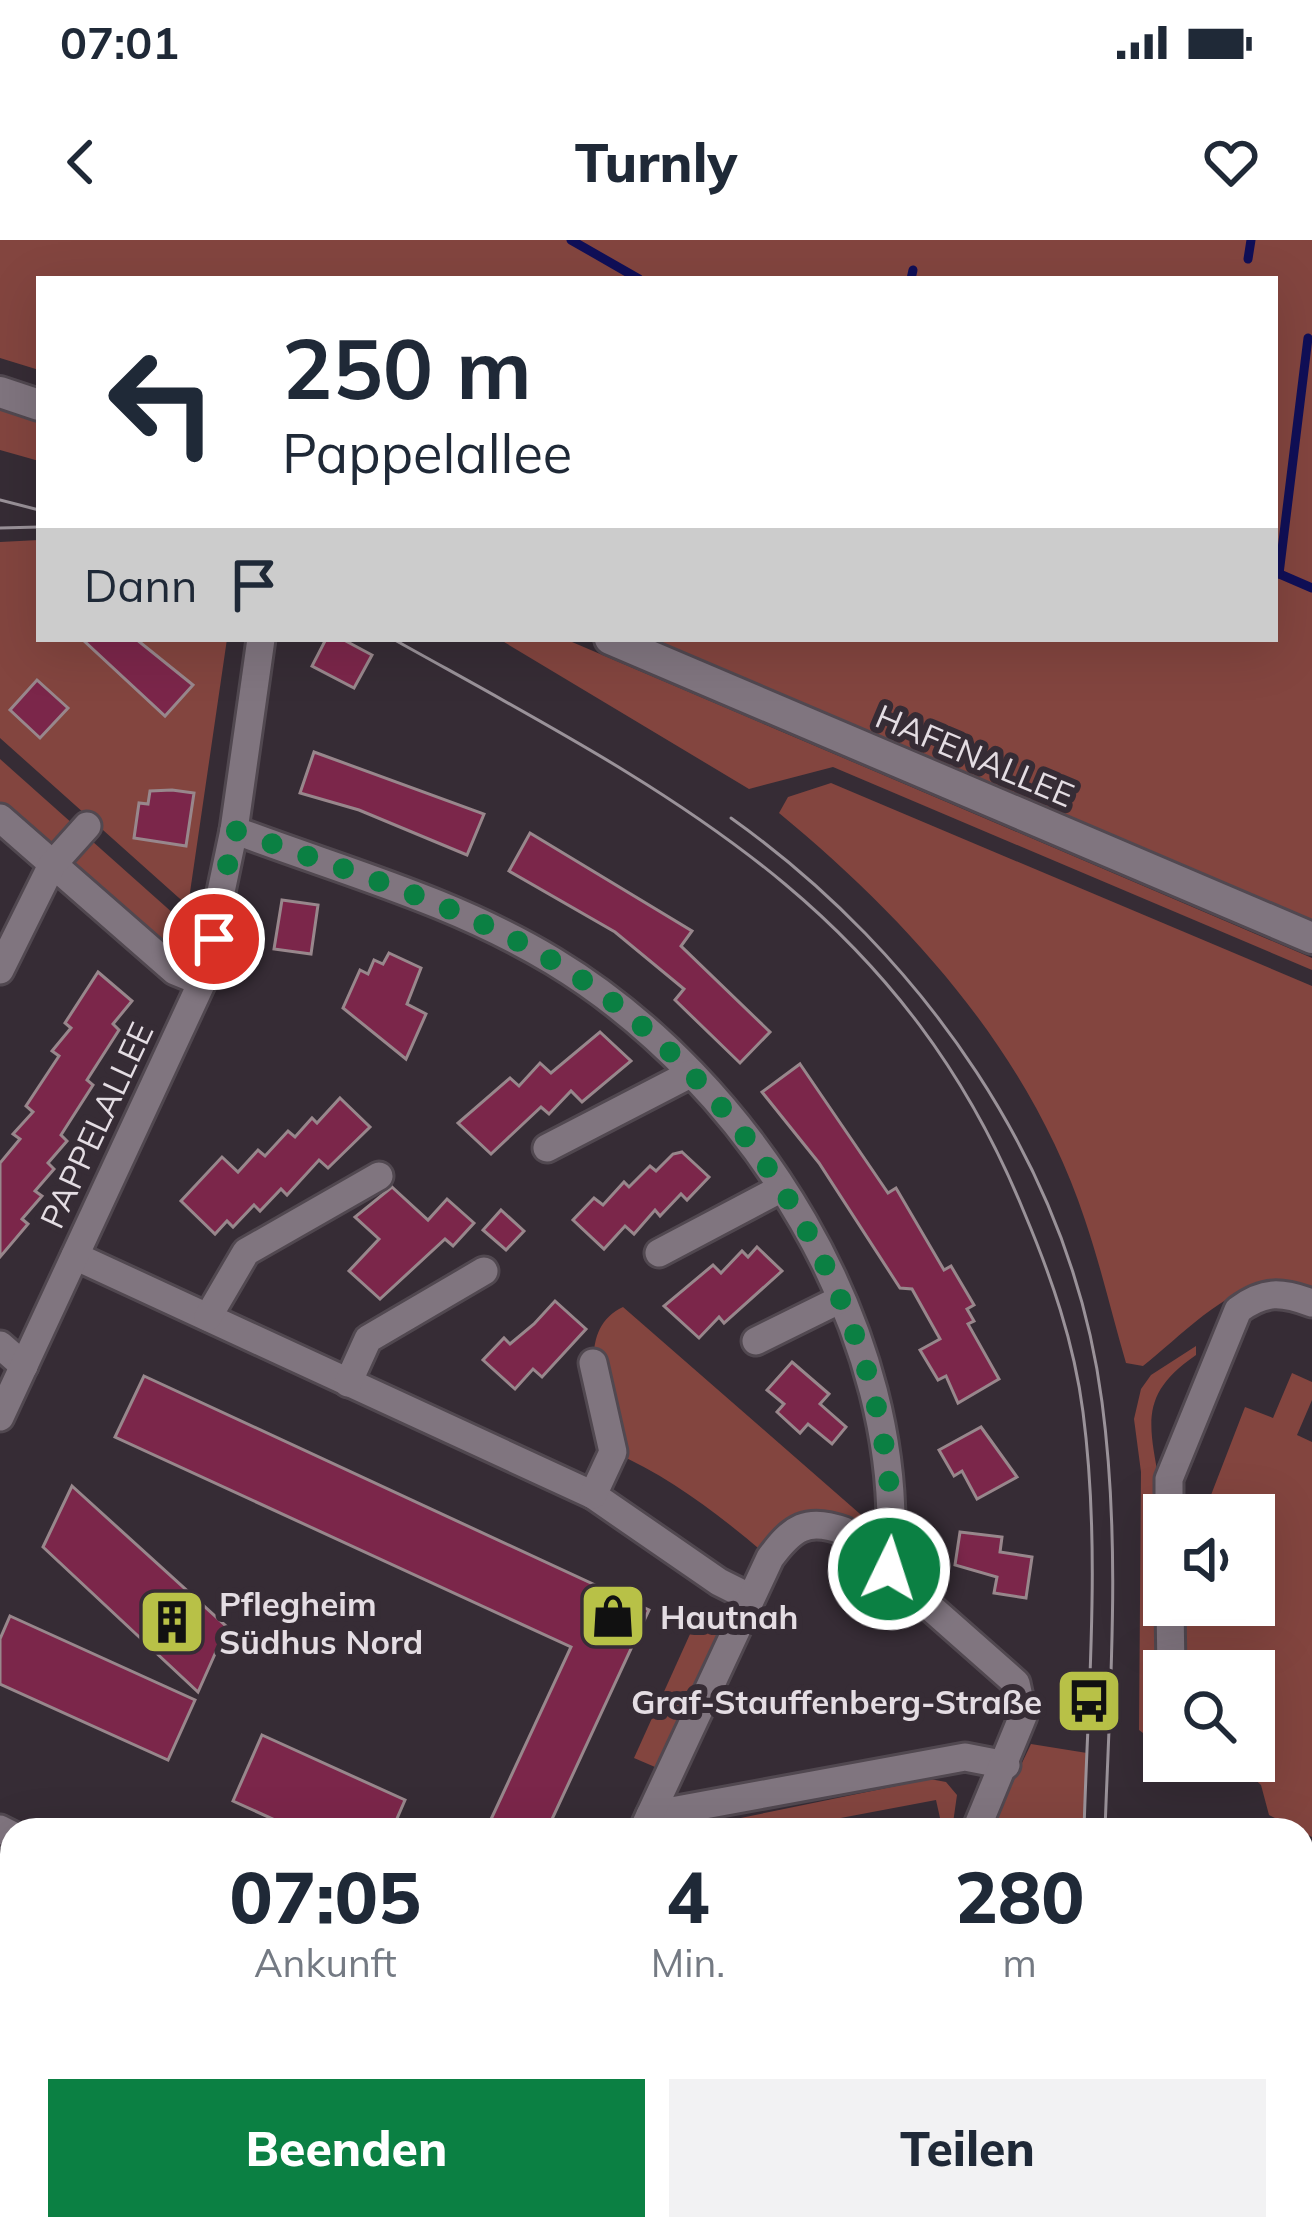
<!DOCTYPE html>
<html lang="de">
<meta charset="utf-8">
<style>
:root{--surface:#fff;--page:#f2f2f3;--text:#1f2937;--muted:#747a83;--accent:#0b8043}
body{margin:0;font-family:Mulish,sans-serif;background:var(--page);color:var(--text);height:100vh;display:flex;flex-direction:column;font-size:45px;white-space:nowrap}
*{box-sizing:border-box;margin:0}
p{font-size:39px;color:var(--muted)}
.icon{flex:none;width:66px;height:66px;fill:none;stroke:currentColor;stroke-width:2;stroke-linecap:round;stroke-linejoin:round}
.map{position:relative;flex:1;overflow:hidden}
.side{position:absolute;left:0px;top:1578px;width:1314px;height:423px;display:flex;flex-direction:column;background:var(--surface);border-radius:36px 36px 0 0;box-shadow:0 12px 48px #0002}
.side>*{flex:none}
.banner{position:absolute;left:36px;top:36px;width:1242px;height:366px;border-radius:0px;box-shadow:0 12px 48px #0002;background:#fff;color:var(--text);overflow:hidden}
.controls{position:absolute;left:1143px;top:1254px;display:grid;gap:24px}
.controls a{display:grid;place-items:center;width:132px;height:132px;border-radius:0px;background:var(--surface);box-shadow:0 12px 48px #0002;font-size:60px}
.pin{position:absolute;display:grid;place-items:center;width:102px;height:102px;color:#fff;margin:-51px;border:6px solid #fff;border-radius:50%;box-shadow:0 3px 12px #0007}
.me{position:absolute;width:132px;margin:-66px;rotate:4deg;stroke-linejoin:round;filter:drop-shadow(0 0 9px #0008)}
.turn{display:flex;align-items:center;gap:42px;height:252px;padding:0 48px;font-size:54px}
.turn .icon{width:156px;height:156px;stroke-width:2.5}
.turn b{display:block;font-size:84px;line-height:102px}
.then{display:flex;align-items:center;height:114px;padding:0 48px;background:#0003;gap:24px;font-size:45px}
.eta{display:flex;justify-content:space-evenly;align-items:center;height:204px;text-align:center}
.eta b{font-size:72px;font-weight:800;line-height:84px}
.primary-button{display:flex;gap:24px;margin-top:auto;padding:24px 48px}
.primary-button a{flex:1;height:138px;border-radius:0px;background:var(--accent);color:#fff;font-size:48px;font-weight:800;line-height:138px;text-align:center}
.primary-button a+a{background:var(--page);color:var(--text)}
.status{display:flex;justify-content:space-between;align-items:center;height:84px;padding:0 60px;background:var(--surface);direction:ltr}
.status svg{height:33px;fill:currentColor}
header{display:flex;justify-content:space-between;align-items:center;height:156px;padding:0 48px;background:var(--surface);font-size:54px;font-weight:800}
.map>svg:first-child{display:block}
.green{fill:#83453f}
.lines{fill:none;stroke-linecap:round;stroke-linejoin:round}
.stream{stroke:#100f57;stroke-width:9}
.building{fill:#7b264a;stroke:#98878c;stroke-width:3}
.minor-casing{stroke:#514850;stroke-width:33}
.tertiary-casing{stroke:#514850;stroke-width:36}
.minor{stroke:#80757f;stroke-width:27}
.tertiary{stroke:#80757f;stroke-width:30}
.tram{stroke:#9a9299;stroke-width:3}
.route{stroke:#0b8043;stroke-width:21;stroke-dasharray:0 37.8}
.labels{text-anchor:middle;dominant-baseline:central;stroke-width:12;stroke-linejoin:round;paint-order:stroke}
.street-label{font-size:33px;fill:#e4dde3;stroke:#362c35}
.poi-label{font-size:33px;font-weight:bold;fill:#e4dde3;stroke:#362c35;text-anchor:start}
</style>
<div class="status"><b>07:01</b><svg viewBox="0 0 49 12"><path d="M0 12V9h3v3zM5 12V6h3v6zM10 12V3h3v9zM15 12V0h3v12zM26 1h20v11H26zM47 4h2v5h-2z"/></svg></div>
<header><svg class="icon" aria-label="back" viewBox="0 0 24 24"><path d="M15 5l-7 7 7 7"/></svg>Turnly<svg class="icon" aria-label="heart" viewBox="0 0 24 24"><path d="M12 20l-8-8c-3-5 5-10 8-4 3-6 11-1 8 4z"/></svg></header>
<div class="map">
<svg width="1312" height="1999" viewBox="0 0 1312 1999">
<rect width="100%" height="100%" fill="#362c35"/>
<!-- green -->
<g class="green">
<path d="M0,0H1312V684L643,399H1275V39H39V130L0,118Z"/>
<path d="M0,170L39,182V221L0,210Z"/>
<path d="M39,300V399H227L188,666L0,498V302Z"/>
<path d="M499,399H565L1312,718V730L833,527L749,549Z"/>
<path d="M0,519L184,683L181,705L166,707L153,700L0,563Z"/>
<path d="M831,543L1312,746V1047C1249,1020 1189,1090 1143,1126L1126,1123C1112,1075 1101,1027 1085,980C1030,814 911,682 779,573L788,557Z"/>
<path d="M623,1067L891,1301L889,1329L823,1283L770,1318C722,1277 671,1237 613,1212C603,1169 570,1092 623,1067Z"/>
<path d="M1196,1106V1115C1141,1153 1148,1181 1159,1240L1162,1496H1147L1139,1490L1141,1232L1134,1179L1141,1149L1151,1135Z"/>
<path d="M1292,1133L1312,1142V1160L1297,1195L1312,1202V1597L1269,1575L1261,1545L1235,1521H1254V1431H1185L1182,1365H1254V1275H1180L1179,1258L1211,1255L1245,1167L1273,1178Z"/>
<path d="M700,1372L734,1392L669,1533L634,1518Z"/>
<path d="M1031,1504L1087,1513L1084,1590H990Z"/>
<path d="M930,1539L946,1542L957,1555L952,1590H903L900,1578H940L936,1560L777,1590H682Z"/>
</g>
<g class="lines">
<!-- stream -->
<g class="stream">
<path d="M571,0L639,39"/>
<path d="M1248,19L1251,0"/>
<path d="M911,39L913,30"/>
<path d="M1275,332L1312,348"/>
<path d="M1279,334L1308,98"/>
</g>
</g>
<!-- building -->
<g class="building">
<path d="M82,399H136L193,445L165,476Z"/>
<path d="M326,399H342L372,415L354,448L312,426Z"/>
<path d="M37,440L68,468L40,498L10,470Z"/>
<path d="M314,512L484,574L467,615L359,570L300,553Z"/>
<path d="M172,550L194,553L186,606L134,598L139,563L148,564L150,551Z"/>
<path d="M530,593L692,691L681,706L770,792L740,823L675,760L684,749L615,692L509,631Z"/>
<path d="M282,660L318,665L311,714L274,709Z"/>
<path d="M389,713L421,728L407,764L426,774L406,819L343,768L360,730L368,734L374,720L383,724Z"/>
<path d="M98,732L132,761L113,784L119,790L87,840L93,845L61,895L67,901L48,923L54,929L35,951L42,956L22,979L28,984L0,1017V923L20,899L13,894L33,872L26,866L59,816L52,811L71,788L65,783Z"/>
<path d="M600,792L631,821L582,862L571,851L549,874L541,867L491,914L458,883L510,838L519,846L540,823L551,833Z"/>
<path d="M800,824L888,953L896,948L944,1030L951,1026L974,1065L967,1069L974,1081L968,1084L999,1139L958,1163L946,1136L938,1140L920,1110L940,1099L912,1049L900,1048L819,923L762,852Z"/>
<path d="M340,858L370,887L328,928L319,920L287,955L281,949L260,971L254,965L233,987L227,981L215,994L181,961L222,917L238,932L258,910L265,916L288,891L295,897L312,878L317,883Z"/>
<path d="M682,912L709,937L687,960L681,954L660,976L655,970L634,994L625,986L604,1009L573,980L594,958L603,965L624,942L629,947L650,926L656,931L673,914Z"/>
<path d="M392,947L428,980L447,959L474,983L453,1006L445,999L380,1059L349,1031L379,999L355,977Z"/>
<path d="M501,970L524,991L506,1010L483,990Z"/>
<path d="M757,1007L782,1031L724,1083L719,1077L699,1098L664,1066L713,1025L721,1033L742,1011L748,1017Z"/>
<path d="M555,1061L586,1089L542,1137L533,1129L515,1149L483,1120L504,1098L510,1104L534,1084Z"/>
<path d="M792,1122L829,1154L820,1164L846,1187L832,1204L808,1184L800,1193L777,1172L784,1164L767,1150Z"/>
<path d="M144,1136L649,1370L547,1590H486L571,1407L115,1197Z"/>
<path d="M981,1187L1017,1237L977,1259L962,1231L954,1236L939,1210Z"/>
<path d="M72,1246L227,1387L198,1452L43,1307Z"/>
<path d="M960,1292L1002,1297L1000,1312L1032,1317L1026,1358L994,1353L997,1337L955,1325Z"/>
<path d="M10,1376L195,1460L168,1520L0,1444V1399Z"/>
<path d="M262,1495L405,1560L392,1590H297L233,1561Z"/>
</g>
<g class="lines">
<!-- minor casing -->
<g class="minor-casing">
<g id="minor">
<path d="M0,578L175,731L202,742"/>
<path d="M234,590C342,631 452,660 553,721C750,840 911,1094 889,1329"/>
<path d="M0,730L52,625L87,586"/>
<path d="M547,908L690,834"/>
<path d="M659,1013L780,949"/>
<path d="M75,1016L593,1255L719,1342L749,1357"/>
<path d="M208,1077L246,1012L379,936"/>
<path d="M756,1101L841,1059"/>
<path d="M0,1105L24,1126"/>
<path d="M593,1123L613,1212L593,1255"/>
<path d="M348,1143L368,1099L484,1031"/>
<path d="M0,1177L202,742L234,590L261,399"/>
<path d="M1169,1275V1239L1238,1070C1265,1050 1282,1052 1312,1063"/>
<path d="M1170,1365L1171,1431"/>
<path d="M650,1575L965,1517L1006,1525"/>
<path d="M0,1589L12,1595"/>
<path d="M643,1590L770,1318C792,1288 807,1277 844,1291L1016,1443L1023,1476L976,1590"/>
<path d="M905,1989L909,1999"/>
<path d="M454,1999L459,1989"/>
</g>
</g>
<!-- tertiary casing -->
<g class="tertiary-casing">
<g id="tertiary">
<path d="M0,152L39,165"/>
<path d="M610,399L1312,698"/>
</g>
</g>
<!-- minor -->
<use href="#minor" class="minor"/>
<!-- tertiary -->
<use href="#tertiary" class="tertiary"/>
<!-- tram -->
<g class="tram">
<path d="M0,260L39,270"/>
<path d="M0,288L39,287"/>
<path d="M393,399C667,552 898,663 1024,972C1051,1036 1074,1102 1083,1172C1101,1310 1088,1451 1084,1590"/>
<path d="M731,578C922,714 1071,925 1102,1162C1121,1304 1110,1448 1105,1590"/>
<path d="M1060,1999L1062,1989"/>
<path d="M1081,1999L1083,1989"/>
</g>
</g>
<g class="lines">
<!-- route -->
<path class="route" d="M214,699L234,590C343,630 452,661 553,721C747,837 911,1099 889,1329"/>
</g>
<!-- icons -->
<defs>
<g id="shop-square" transform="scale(3.45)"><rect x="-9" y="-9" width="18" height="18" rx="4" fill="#b8c147" stroke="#362c35"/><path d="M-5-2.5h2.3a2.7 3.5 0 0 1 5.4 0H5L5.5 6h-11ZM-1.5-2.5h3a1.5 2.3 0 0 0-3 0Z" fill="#111"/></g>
<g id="building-square" transform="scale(3.45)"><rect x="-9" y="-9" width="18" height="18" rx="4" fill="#b8c147" stroke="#362c35"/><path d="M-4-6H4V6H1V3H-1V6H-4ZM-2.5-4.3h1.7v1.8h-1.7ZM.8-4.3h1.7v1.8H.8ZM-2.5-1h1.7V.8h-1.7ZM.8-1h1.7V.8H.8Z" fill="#111"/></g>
<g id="bus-square" transform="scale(3.45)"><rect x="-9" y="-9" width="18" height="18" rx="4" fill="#b8c147" stroke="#362c35"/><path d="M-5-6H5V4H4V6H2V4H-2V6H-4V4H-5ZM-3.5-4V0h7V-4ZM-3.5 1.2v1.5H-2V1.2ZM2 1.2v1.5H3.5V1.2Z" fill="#111"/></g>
</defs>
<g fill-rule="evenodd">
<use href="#shop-square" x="613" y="1376"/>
<use href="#building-square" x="172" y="1382"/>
<use href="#bus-square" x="1089" y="1461"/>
</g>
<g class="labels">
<!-- street labels -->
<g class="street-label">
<text transform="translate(975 515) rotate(23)">HAFENALLEE</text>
<text transform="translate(96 885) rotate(-65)">PAPPELALLEE</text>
</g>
<!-- poi labels -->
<g class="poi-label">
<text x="219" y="1363">Pflegheim<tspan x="219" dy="38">Südhus Nord</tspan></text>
<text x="660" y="1376">Hautnah</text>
<text x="1042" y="1461" text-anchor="end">Graf-Stauffenberg-Straße</text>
</g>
</g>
</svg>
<div class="controls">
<a><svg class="icon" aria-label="sound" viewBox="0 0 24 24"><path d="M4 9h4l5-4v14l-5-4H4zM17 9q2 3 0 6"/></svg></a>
<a><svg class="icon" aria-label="search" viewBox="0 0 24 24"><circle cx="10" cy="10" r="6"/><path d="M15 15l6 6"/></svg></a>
</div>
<div class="pin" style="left:214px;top:699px;background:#d93025"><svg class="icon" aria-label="arrive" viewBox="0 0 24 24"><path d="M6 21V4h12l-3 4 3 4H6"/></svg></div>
<svg class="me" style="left:889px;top:1329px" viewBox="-20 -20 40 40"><circle r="17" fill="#0b8043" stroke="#fff" stroke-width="3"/><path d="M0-11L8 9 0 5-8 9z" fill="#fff"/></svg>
<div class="banner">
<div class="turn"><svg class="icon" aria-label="left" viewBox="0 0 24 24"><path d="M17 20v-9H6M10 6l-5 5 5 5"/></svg><div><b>250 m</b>Pappelallee</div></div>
<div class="then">Dann<svg class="icon" aria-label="arrive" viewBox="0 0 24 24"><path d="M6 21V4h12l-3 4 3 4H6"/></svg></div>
</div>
<section class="side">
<div class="eta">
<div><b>07:05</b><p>Ankunft</p></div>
<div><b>4</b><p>Min.</p></div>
<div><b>280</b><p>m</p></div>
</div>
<div class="primary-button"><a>Beenden</a><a>Teilen</a></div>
</section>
</div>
